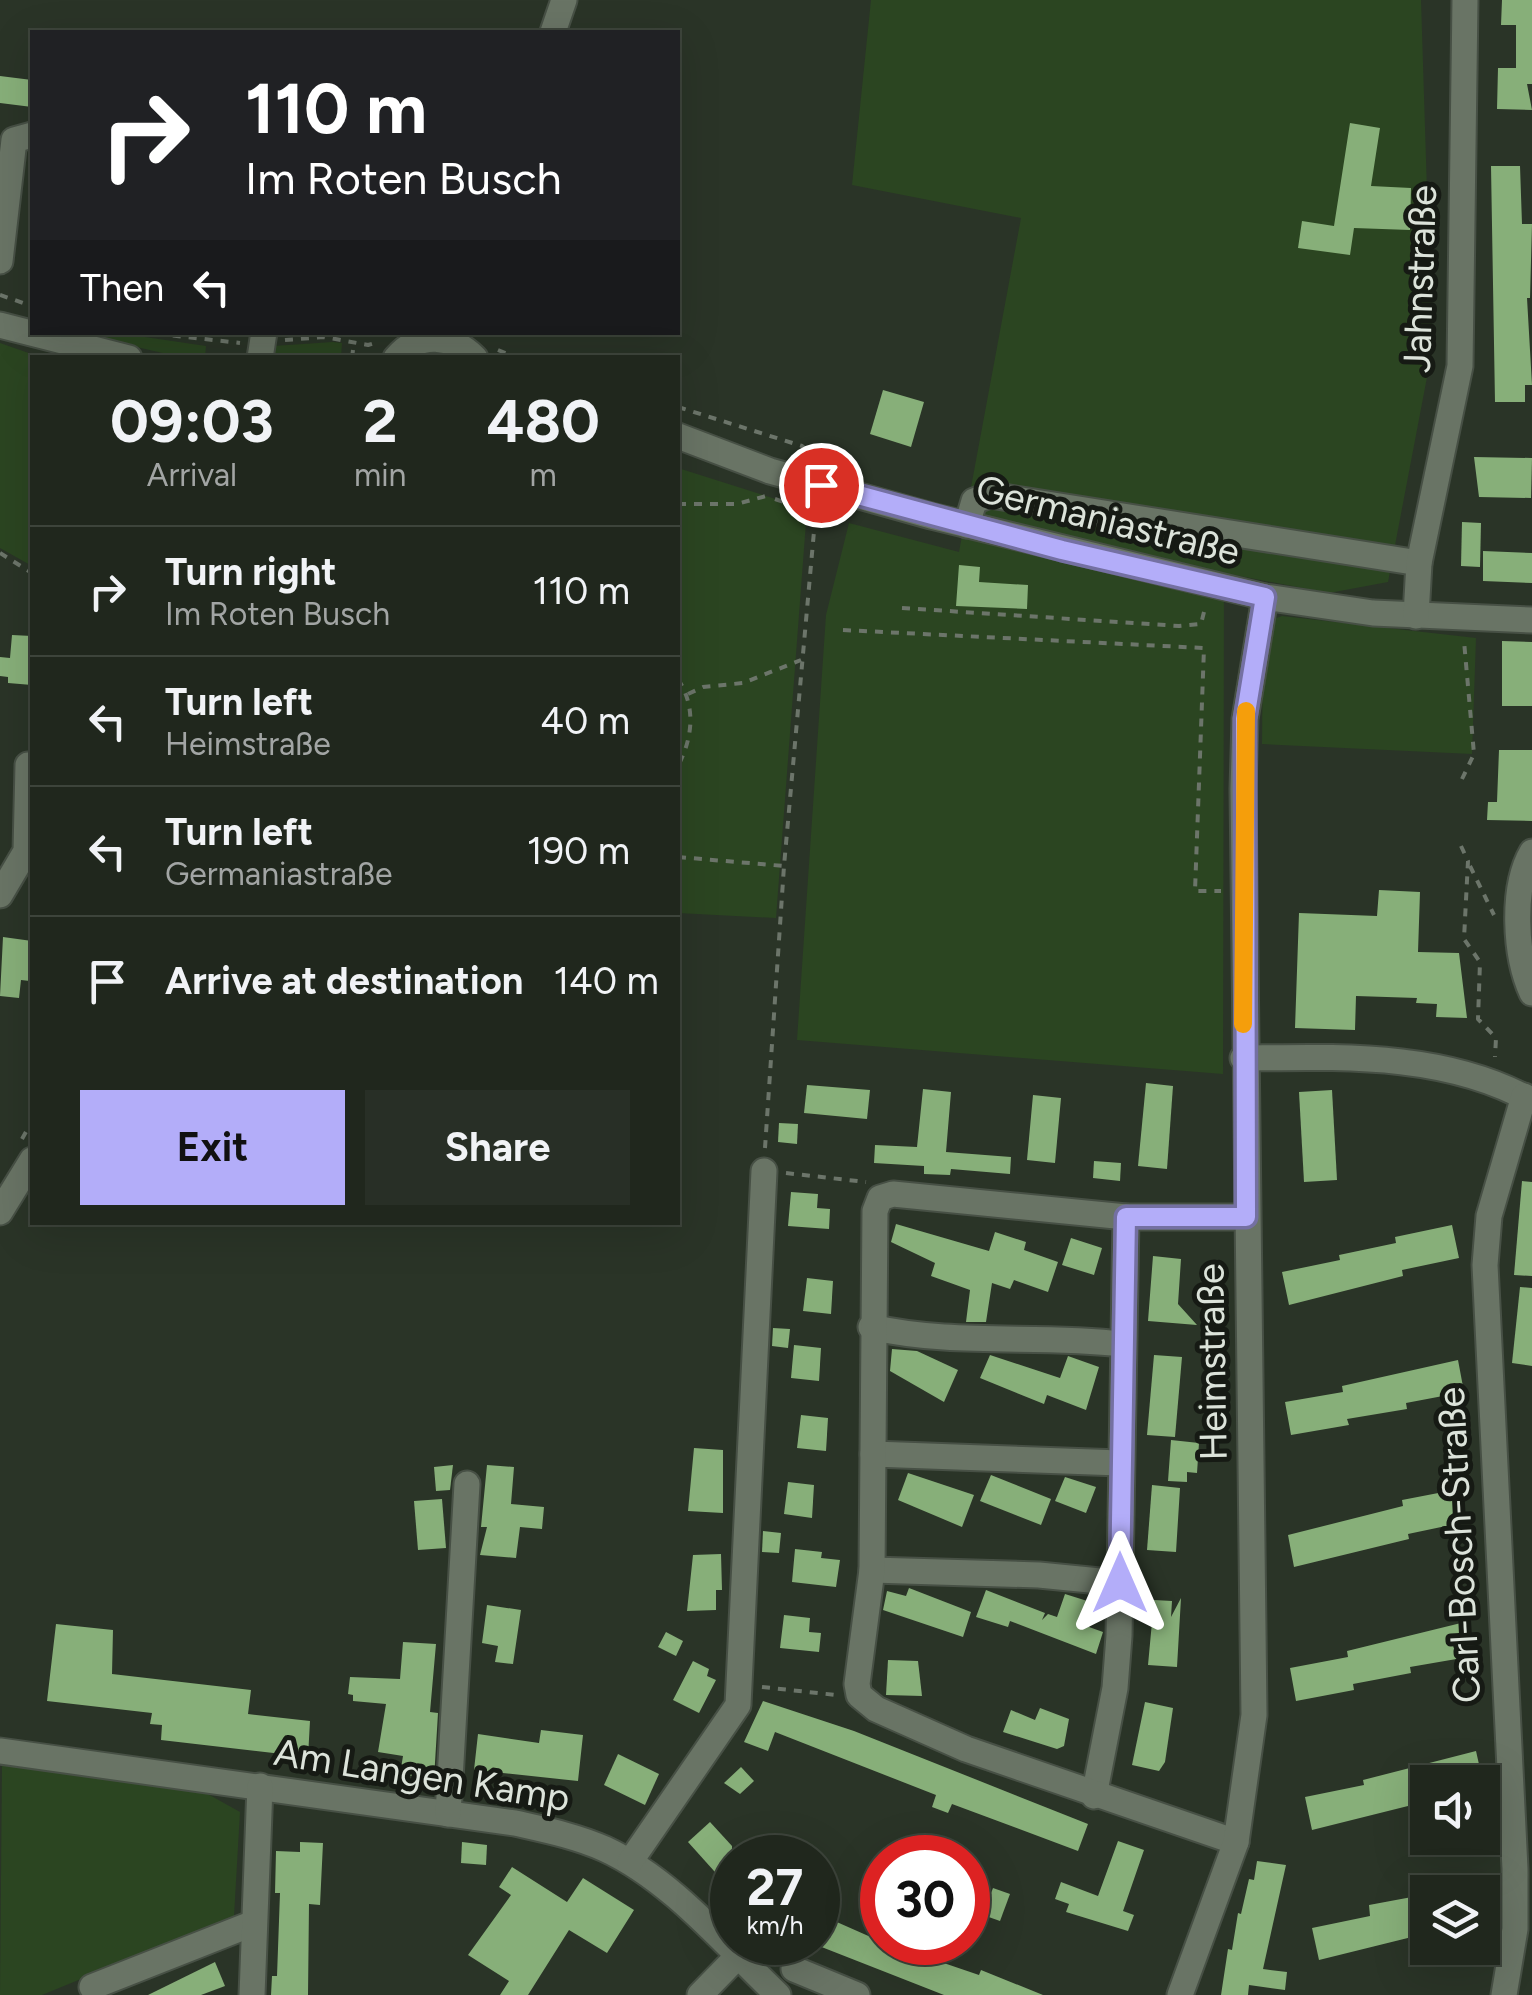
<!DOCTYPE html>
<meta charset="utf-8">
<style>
:root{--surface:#20271d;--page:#282f26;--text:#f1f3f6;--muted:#a2a5a4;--line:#3d443b;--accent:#b3adf9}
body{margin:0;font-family:Figtree,sans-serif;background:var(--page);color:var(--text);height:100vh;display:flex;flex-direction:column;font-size:38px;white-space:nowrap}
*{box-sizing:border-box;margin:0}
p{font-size:32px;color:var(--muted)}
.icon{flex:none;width:55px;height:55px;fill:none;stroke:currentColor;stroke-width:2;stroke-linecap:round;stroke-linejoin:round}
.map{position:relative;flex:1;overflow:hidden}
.side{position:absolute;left:30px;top:355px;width:650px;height:870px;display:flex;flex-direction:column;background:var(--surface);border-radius:0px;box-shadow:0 10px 40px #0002,0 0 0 2px var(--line)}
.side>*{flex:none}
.banner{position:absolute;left:30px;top:30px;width:650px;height:305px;border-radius:0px;box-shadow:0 10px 40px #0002,0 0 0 2px var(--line);background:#202124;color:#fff;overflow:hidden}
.buttons{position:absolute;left:1410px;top:1765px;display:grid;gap:20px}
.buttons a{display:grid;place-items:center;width:90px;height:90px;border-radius:0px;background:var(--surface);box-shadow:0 10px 40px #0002,0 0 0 2px var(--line);font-size:50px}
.speed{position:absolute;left:710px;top:1835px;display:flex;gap:20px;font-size:50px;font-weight:700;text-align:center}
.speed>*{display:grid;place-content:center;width:130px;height:130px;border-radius:50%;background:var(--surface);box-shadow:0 10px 40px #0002,0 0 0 2px var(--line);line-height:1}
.speed small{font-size:25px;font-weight:400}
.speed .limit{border:15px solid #d22;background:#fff;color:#111}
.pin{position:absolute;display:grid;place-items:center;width:85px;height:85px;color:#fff;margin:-42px;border:5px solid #fff;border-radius:50%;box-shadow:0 2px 10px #0007}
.me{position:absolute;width:110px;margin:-55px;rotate:0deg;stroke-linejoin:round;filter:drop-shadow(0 0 8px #0008)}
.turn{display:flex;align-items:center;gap:35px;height:210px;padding:0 50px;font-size:45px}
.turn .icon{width:130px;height:130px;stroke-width:2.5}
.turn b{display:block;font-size:70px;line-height:85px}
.then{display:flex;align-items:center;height:95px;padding:0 50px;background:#0003;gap:20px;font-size:38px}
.eta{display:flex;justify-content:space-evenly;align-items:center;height:170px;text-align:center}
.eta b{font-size:60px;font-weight:700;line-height:70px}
.button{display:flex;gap:20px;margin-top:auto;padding:20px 50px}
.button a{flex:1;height:115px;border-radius:0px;background:var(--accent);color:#111;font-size:40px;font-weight:700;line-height:115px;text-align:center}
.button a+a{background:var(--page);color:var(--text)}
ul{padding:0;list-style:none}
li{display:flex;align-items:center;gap:30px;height:130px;padding:0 50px;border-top:2px solid var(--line)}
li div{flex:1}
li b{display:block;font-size:38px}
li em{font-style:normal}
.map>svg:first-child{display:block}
.green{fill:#2b4521}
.building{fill:#87af79}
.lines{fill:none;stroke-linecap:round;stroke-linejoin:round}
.minor-casing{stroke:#475045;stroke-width:29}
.path{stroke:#6c756a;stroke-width:4;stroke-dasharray:8 8;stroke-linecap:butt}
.minor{stroke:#697465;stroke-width:25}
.route-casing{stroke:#7470a2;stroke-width:25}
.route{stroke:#b3adf9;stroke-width:18}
.slow{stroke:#f59e0b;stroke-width:18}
.labels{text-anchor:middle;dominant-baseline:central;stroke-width:10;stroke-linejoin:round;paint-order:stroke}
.street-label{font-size:38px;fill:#dce3da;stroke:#161a14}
</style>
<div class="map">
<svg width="1532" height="1995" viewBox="0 0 1532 1995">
<rect width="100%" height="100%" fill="#2a3427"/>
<!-- green -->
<g class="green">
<path d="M871,0H1421L1432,351L1388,582L1329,593L1224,573L1223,1074L797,1040L826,615L849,523L959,552L1021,218L852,185Z"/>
<path d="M76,333H118L206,346L205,357H180Z"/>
<path d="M333,342L342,343L341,357L272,358L273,346Z"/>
<path d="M0,343L40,357L32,358V566L0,548Z"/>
<path d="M678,468L807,509L776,918L678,913Z"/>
<path d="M1282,616L1476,638L1472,754L1262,744L1263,635L1271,620Z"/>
<path d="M2,1764L206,1793L240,1812L234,1916L42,1995H0Z"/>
</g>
<!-- building -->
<g class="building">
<path d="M1502,0H1532V84H1527L1532,110L1497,109L1498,68H1516V25H1501Z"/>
<path d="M0,76L32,80V107L0,103Z"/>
<path d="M1350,123L1380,128L1371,186L1411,188L1410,230L1354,228L1350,255L1298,248L1302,221L1334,226Z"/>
<path d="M1491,166H1520L1522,224H1532L1530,298H1527L1532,385H1525V402H1495Z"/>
<path d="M883,390L924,402L911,447L870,434Z"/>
<path d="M1474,457L1532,458L1531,498L1479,497Z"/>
<path d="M1462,522L1481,523L1480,567L1461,566Z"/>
<path d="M1483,551L1532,553V583L1483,581Z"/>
<path d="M959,565L980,567L979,582L1028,585L1027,609L956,606Z"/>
<path d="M12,635L32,636V685L8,683V677L0,676V657L10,658Z"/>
<path d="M1502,641L1532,642V706H1502Z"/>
<path d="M1499,750H1532V821L1487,820L1488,802H1497Z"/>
<path d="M1379,890L1420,892L1418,952L1459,953L1467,1018L1436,1017L1437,1004L1416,1003L1417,998L1356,996L1355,1030L1295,1028L1299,913L1377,916Z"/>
<path d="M3,937L32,941L30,981L21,980L19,998L0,996Z"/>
<path d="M1146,1083L1173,1086L1167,1169L1138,1166Z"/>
<path d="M807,1085L870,1090L867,1119L804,1113Z"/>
<path d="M923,1089L951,1092L946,1152L1011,1157L1010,1174L951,1169L950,1175L924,1174V1166L874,1163L875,1145L917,1147Z"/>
<path d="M1332,1090L1337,1180L1304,1182L1299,1092Z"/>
<path d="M1033,1095L1061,1098L1055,1163L1027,1160Z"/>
<path d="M779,1123L798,1124L797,1144L778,1142Z"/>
<path d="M1094,1161L1121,1163L1120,1181L1093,1178Z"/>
<path d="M1522,1181L1532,1182V1276L1514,1275Z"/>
<path d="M791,1192L818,1194L817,1208L830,1209L829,1229L788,1226Z"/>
<path d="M896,1224L989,1251L995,1232L1026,1242L1024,1250L1058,1262L1048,1292L1014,1280L1010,1289L992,1283L986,1322H966L970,1290L931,1276L935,1263L891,1242Z"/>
<path d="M1452,1225L1459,1258L1402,1270L1403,1276L1289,1305L1282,1272L1340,1260L1339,1255L1396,1243L1395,1237Z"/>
<path d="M1071,1238L1102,1248L1094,1275L1062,1265Z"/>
<path d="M1153,1256L1181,1259L1178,1304L1197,1325L1148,1321Z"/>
<path d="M807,1278L833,1281L831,1314L803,1311Z"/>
<path d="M1520,1287L1532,1288V1366L1512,1363Z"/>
<path d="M773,1328L790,1329L788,1348L772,1346Z"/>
<path d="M794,1345L821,1348L819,1381L791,1378Z"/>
<path d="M892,1349L917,1351L958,1370L944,1402L890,1371Z"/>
<path d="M990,1355L1060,1378L1068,1356L1099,1367L1086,1410L1047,1395L1044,1404L980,1378Z"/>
<path d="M1154,1355L1182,1357L1175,1437L1147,1435Z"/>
<path d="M1458,1360L1464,1392L1406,1403L1407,1409L1347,1419L1349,1425L1291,1435L1285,1402L1343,1392L1342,1386Z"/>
<path d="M801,1415L828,1418L826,1451L797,1448Z"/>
<path d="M1171,1440L1199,1443L1197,1473L1187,1472V1482L1168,1481Z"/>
<path d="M694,1448L723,1450V1513L688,1511Z"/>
<path d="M453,1465L450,1490L436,1491L434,1467Z"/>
<path d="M487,1465L514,1467L511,1504L544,1507L542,1529L520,1527L516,1558L480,1555L487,1527H481Z"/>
<path d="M908,1473L974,1495L962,1527L898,1500Z"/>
<path d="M991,1475L1051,1499L1041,1525L980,1501Z"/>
<path d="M1065,1477L1096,1487L1086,1513L1055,1501Z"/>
<path d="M788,1482L814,1485L812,1518L784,1514Z"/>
<path d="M1152,1485L1180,1488L1176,1552L1147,1550Z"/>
<path d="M1459,1489L1465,1522L1408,1534L1409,1539L1294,1567L1288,1535L1403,1506L1402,1500Z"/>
<path d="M442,1499L446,1548L418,1550L414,1501Z"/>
<path d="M763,1531L781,1533L779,1553L762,1552Z"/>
<path d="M795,1549L822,1552L821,1558L840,1560L836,1587L792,1582Z"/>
<path d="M721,1554L722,1590H716V1610L687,1611L693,1555Z"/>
<path d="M909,1588L971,1612L963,1637L883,1610L887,1591L906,1596Z"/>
<path d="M986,1590L1045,1613L1042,1620L1048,1614L1057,1617L1065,1594L1097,1604L1089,1627L1103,1632L1096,1654L1010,1621L1008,1627L976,1617Z"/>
<path d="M1181,1598L1177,1667L1148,1665L1152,1622L1163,1626L1152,1616L1154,1600L1172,1601L1171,1617Z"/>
<path d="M487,1605L521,1610L513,1664L495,1662L498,1646L482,1643Z"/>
<path d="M784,1615L810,1618L809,1632L821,1633L819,1652L780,1648Z"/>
<path d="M1461,1623L1468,1657L1410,1667L1411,1673L1353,1684L1354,1690L1296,1701L1290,1668L1348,1657L1347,1651Z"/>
<path d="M56,1624L113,1630L112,1674L251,1690L248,1714L310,1721L308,1757L161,1740L162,1725L150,1724L152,1713L47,1701Z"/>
<path d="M666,1632L683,1641L676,1656L658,1647Z"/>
<path d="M403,1642L436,1644L430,1712L438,1713L434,1779L400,1774L403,1756L378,1752L386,1704L353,1701V1695L348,1694L350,1677L400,1679Z"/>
<path d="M888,1660L918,1661L922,1696L886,1695Z"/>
<path d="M693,1661L709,1669L707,1676L716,1680L699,1713L673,1700Z"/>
<path d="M763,1701L854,1731L1088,1824L1078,1851L952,1804L948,1813L932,1807L936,1795L775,1732L768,1751L744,1742Z"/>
<path d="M1145,1702L1173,1708L1165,1762L1159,1771L1132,1765Z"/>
<path d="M1040,1708L1069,1719L1064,1746L1057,1749L1003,1732L1011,1710L1035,1720Z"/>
<path d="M541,1730L583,1735L578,1781L474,1770L478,1734L539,1743Z"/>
<path d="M1476,1751L1483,1782H1428V1801L1312,1830L1305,1797L1364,1785L1363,1780Z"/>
<path d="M618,1754L659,1774L645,1805L604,1785Z"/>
<path d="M741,1767L754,1781L740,1794L724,1783Z"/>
<path d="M710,1822L732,1846V1891L688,1842Z"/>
<path d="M1118,1841L1144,1850L1123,1911L1134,1915L1128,1931L1066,1912L1069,1904L1055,1899L1061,1882L1098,1896Z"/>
<path d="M300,1842L323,1843L320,1905L309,1904L308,1995H271L272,1976H277L280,1893H275L276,1851L300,1852Z"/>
<path d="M462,1842L487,1845L486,1865L461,1863Z"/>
<path d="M1257,1861L1286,1865L1263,1969L1287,1972L1285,1990L1249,1985L1248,1995H1221L1228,1949L1232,1950L1238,1913L1241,1914L1249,1879L1254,1880Z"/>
<path d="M512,1867L567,1902L583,1878L634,1910L607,1953L569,1930L528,1995H500L509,1981L468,1955L511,1895L499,1887Z"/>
<path d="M993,1888L1010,1894L1000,1921L983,1915Z"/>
<path d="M1428,1894V1933L1319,1960L1312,1928L1370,1916L1369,1905Z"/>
<path d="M830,1919L882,1942L979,1975L981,1970L1043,1995H944L819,1946L818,1921L828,1924Z"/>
<path d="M215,1962L225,1986L201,1995H148Z"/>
</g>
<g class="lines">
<!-- minor casing -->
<g class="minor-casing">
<g id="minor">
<path d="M553,32L564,0"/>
<path d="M0,261L14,140L32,135"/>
<path d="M0,325L129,358"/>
<path d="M260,358L264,332"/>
<path d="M396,358C419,331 452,335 475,358"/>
<path d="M678,436L770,471L931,516L1265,597L1373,613L1532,620"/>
<path d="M967,525L974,501L990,495L1419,563"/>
<path d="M1416,616L1419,563L1460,366L1465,0"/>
<path d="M1532,852C1511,888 1515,956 1532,993"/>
<path d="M0,895L26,851L28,765"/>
<path d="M1243,1058C1340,1057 1445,1052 1532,1101"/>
<path d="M0,1212L32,1160"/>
<path d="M871,1327C954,1346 1038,1334 1122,1344"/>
<path d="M873,1454L1120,1463"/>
<path d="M872,1570L1039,1575L1120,1583"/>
<path d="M0,1751L515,1823C546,1830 576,1836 605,1849C672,1880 725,1945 778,1995"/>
<path d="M1094,1796L1115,1688L1119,1636L1126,1217"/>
<path d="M448,1814L467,1484"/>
<path d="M1236,1842L966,1749L876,1709L859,1695L857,1684L872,1570L875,1211L880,1198L893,1194L1126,1217H1246"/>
<path d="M630,1862L738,1705L764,1171"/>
<path d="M794,1969L857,1995"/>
<path d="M92,1987L254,1923"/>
<path d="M252,1995L260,1786"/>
<path d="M700,1995L737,1957"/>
<path d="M1180,1995L1236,1842L1254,1715L1243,789L1245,719L1265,597"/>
<path d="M1504,1995L1515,1929V1869L1485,1265L1489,1216L1524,1096"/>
</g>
</g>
<!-- path -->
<g class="path">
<path d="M0,295L32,306"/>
<path d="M141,332L240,343"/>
<path d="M285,340L324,337L368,345L378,342"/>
<path d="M498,350L517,358"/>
<path d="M352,358L354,342"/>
<path d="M678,407L802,446L815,458"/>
<path d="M775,499L813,512"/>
<path d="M678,504H737L766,496"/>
<path d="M0,553L32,573"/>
<path d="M902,608L1179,626L1201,624L1205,608"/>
<path d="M843,630L1204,648L1195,891H1221"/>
<path d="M678,679C696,707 693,737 678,766"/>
<path d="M688,694L703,687L743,683L801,660"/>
<path d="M1462,779L1474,754L1464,641"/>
<path d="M1461,846L1468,861L1464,939L1480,962L1478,1019L1496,1038L1495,1057"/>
<path d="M678,857L784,866"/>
<path d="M1470,866L1494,915"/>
<path d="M22,1139L32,1121"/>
<path d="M765,1148L784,866L816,509"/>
<path d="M786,1173L866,1182"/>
<path d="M762,1687L836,1695"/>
</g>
<!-- minor -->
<use href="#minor" class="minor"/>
</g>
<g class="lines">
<!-- route casing -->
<g class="route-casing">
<path id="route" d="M821,485L1062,550L1265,597L1245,719L1246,1217H1126L1120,1583"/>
</g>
<!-- route -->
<use href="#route" class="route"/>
<!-- slow -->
<path class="slow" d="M1243,1024L1246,711"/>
</g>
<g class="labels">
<!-- street labels -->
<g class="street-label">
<text transform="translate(1420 279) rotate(-88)">Jahnstraße</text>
<text transform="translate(1108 520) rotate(14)">Germaniastraße</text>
<text transform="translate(1212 1362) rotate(-91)">Heimstraße</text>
<text transform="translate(1459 1545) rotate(-93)">Carl-Bosch-Straße</text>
<text transform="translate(422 1775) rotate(9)">Am Langen Kamp</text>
</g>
</g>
</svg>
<div class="buttons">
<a><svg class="icon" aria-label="sound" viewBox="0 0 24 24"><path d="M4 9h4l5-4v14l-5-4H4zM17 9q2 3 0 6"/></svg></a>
<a><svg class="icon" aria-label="layers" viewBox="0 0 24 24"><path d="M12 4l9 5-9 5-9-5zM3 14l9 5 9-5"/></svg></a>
</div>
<div class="speed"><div>27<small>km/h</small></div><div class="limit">30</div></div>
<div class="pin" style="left:821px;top:485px;background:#d93025"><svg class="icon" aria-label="arrive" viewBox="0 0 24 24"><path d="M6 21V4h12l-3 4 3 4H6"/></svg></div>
<svg class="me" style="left:1120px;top:1583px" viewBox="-20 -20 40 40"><path d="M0-17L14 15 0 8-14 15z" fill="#b3adf9" stroke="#fff" stroke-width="4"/></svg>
<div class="banner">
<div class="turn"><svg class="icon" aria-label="right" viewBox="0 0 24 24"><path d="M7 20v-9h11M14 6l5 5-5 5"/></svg><div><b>110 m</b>Im Roten Busch</div></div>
<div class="then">Then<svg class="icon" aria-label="left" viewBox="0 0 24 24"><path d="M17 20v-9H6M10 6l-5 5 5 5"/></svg></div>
</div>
<section class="side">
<div class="eta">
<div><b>09:03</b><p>Arrival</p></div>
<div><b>2</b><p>min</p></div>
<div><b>480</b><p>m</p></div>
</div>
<ul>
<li><svg class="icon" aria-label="right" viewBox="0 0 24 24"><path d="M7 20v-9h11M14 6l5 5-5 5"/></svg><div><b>Turn right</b><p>Im Roten Busch</p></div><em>110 m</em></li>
<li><svg class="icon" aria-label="left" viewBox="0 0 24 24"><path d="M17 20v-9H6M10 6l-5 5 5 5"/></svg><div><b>Turn left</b><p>Heimstraße</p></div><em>40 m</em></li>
<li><svg class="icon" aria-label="left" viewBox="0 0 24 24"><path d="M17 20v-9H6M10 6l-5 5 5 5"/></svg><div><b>Turn left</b><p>Germaniastraße</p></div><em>190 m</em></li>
<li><svg class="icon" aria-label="arrive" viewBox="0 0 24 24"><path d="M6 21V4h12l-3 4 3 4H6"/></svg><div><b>Arrive at destination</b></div><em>140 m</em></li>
</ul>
<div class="button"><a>Exit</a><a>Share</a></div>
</section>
</div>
